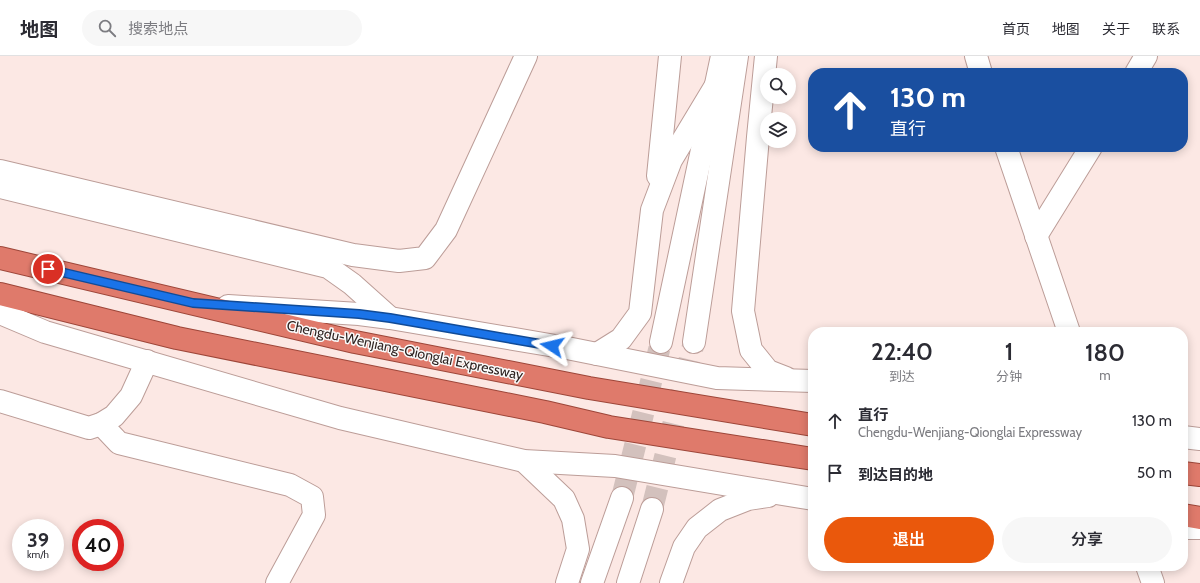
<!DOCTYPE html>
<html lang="zh">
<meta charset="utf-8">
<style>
:root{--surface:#fff;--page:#f7f7f7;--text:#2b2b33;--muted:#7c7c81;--line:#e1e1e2;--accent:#ea580c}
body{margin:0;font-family:Cabin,"Noto Sans SC",sans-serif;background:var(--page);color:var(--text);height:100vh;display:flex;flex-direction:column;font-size:15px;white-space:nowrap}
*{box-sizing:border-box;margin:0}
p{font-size:13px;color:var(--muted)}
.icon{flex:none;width:22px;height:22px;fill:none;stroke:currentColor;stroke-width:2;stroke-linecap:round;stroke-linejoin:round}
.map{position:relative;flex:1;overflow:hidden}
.sheet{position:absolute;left:808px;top:271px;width:380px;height:244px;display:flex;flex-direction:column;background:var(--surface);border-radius:16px;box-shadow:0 2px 10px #0003}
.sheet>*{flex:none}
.top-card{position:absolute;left:808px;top:12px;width:380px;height:84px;border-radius:16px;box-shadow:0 2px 10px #0003;background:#1a4fa0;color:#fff;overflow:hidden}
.controls{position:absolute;left:760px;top:12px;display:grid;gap:8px}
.controls a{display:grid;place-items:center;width:36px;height:36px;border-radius:50%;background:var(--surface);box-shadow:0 2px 10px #0003;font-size:20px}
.speed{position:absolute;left:12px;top:463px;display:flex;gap:8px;font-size:20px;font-weight:700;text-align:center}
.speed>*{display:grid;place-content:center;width:52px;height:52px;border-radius:50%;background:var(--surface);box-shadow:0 2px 10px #0003;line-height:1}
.speed small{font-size:10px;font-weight:400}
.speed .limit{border:6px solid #d22;background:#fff;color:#111}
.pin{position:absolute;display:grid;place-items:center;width:34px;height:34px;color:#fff;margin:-17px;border:2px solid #fff;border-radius:50%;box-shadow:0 1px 4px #0007}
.me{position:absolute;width:44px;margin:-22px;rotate:280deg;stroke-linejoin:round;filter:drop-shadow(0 0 3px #0008)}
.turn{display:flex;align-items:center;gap:14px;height:84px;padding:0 16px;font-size:18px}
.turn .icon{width:52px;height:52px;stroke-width:2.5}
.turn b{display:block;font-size:28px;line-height:34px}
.eta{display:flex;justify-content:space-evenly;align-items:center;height:68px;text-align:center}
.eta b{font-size:24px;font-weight:600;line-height:28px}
.action{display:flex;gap:8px;margin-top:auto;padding:8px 16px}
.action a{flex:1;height:46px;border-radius:24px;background:var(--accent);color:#fff;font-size:16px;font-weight:600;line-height:46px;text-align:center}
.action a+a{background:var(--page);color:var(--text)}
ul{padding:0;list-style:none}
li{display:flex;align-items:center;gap:12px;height:52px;padding:0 16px}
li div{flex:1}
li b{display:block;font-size:15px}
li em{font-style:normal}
header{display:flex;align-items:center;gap:24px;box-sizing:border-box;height:56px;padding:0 20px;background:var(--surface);border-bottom:1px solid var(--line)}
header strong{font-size:19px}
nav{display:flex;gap:22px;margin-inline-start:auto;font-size:14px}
.search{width:280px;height:36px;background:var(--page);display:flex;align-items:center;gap:10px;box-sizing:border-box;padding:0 14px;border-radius:22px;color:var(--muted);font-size:15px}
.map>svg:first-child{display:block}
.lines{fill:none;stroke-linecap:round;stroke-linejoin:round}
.tertiary-tunnel{stroke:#d3c1bd;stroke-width:22;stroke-dasharray:22 11;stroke-linecap:butt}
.minor-casing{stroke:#bc9d98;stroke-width:24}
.tertiary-casing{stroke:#bc9d98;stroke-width:24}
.trunk-casing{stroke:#9d4639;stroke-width:24}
.minor{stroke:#fff;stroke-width:22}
.tertiary{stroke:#fff;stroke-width:22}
.trunk{stroke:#df7a6b;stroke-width:22}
.route-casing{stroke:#114b97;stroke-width:10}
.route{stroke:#1a73e8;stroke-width:7}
.labels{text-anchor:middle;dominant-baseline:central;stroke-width:3;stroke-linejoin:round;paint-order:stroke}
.street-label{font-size:14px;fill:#302422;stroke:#fafafa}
</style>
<header>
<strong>地图</strong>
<div class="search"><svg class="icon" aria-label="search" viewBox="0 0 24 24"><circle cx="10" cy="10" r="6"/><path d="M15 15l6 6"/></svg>搜索地点</div>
<nav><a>首页</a><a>地图</a><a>关于</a><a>联系</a></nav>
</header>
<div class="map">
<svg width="1200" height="527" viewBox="0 0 1200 527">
<rect width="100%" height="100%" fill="#fce8e4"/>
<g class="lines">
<!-- tertiary-tunnel -->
<g class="tertiary-tunnel">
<path d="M622,442L661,286"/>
<path d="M652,453L694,286"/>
</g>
<!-- minor casing -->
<g class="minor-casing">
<g id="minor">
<path d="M976,0L981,17"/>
<path d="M1136,17L1146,0"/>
<path d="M1006,91L1069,276"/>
<path d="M0,115L353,199L399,205L425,202L446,174L526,0"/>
<path d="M1036,180L1091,91"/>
<path d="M101,368L119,387L290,429L312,441L314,459L277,527"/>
</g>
</g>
<!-- tertiary casing -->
<g class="tertiary-casing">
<g id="tertiary">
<path d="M766,0L758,81L743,255L751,294L768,315L786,322"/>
<path d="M658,120L670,0"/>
<path d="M0,131L328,211L352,228L390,262"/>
<path d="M228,250L359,258L390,262L567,292L717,322L813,325"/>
<path d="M0,257L45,276L340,362L524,405L615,410L813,443"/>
<path d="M661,286L722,0"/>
<path d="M694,286L737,0"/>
<path d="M597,298L621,283L640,257L652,154L671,104L715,31"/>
<path d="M0,345L89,372L101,368L114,360L131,340L147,305"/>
<path d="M1183,381L1200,383"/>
<path d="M524,405L564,443L573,463L578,493L567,527"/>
<path d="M1183,472H1200"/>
<path d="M1147,510L1153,527"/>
<path d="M592,527L622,442"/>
<path d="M628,527L652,453"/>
<path d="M671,527L684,491L697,472L720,454L748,443L768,440"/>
</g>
</g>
<!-- trunk casing -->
<g class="trunk-casing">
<g id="trunk">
<path d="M0,202L355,286L589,332L813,369"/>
<path d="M0,238L177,282L545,356L609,371L813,403"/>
<path d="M1183,417L1200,419"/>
<path d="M1183,459L1200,462"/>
</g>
</g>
<!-- minor -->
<use href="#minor" class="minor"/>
<!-- tertiary -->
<use href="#tertiary" class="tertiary"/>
<!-- trunk -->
<use href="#trunk" class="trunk"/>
</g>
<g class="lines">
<!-- route casing -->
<g class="route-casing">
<path id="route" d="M48,213L193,247L359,258L390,262L552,290"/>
</g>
<!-- route -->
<use href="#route" class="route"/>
</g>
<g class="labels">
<!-- street labels -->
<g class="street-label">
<text transform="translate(405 294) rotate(12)">Chengdu-Wenjiang-Qionglai Expressway</text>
</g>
</g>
</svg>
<div class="controls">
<a><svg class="icon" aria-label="search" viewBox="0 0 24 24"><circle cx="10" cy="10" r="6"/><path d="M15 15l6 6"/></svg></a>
<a><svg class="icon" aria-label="layers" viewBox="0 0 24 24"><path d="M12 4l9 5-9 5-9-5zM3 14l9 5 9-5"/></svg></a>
</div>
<div class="speed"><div>39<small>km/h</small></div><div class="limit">40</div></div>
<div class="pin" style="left:48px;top:213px;background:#d93025"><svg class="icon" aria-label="arrive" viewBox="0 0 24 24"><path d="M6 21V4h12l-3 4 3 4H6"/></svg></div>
<svg class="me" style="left:552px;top:290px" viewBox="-20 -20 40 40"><path d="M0-17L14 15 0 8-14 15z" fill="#1a73e8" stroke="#fff" stroke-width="4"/></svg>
<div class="top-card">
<div class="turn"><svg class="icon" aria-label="ahead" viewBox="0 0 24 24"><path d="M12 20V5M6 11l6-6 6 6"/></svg><div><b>130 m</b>直行</div></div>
</div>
<section class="sheet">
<div class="eta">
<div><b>22:40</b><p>到达</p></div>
<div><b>1</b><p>分钟</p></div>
<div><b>180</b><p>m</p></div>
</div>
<ul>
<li><svg class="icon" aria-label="ahead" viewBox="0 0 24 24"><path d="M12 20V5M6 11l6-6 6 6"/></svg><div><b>直行</b><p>Chengdu-Wenjiang-Qionglai Expressway</p></div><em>130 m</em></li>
<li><svg class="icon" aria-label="arrive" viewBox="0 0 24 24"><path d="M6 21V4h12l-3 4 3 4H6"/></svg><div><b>到达目的地</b></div><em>50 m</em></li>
</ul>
<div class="action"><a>退出</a><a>分享</a></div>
</section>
</div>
